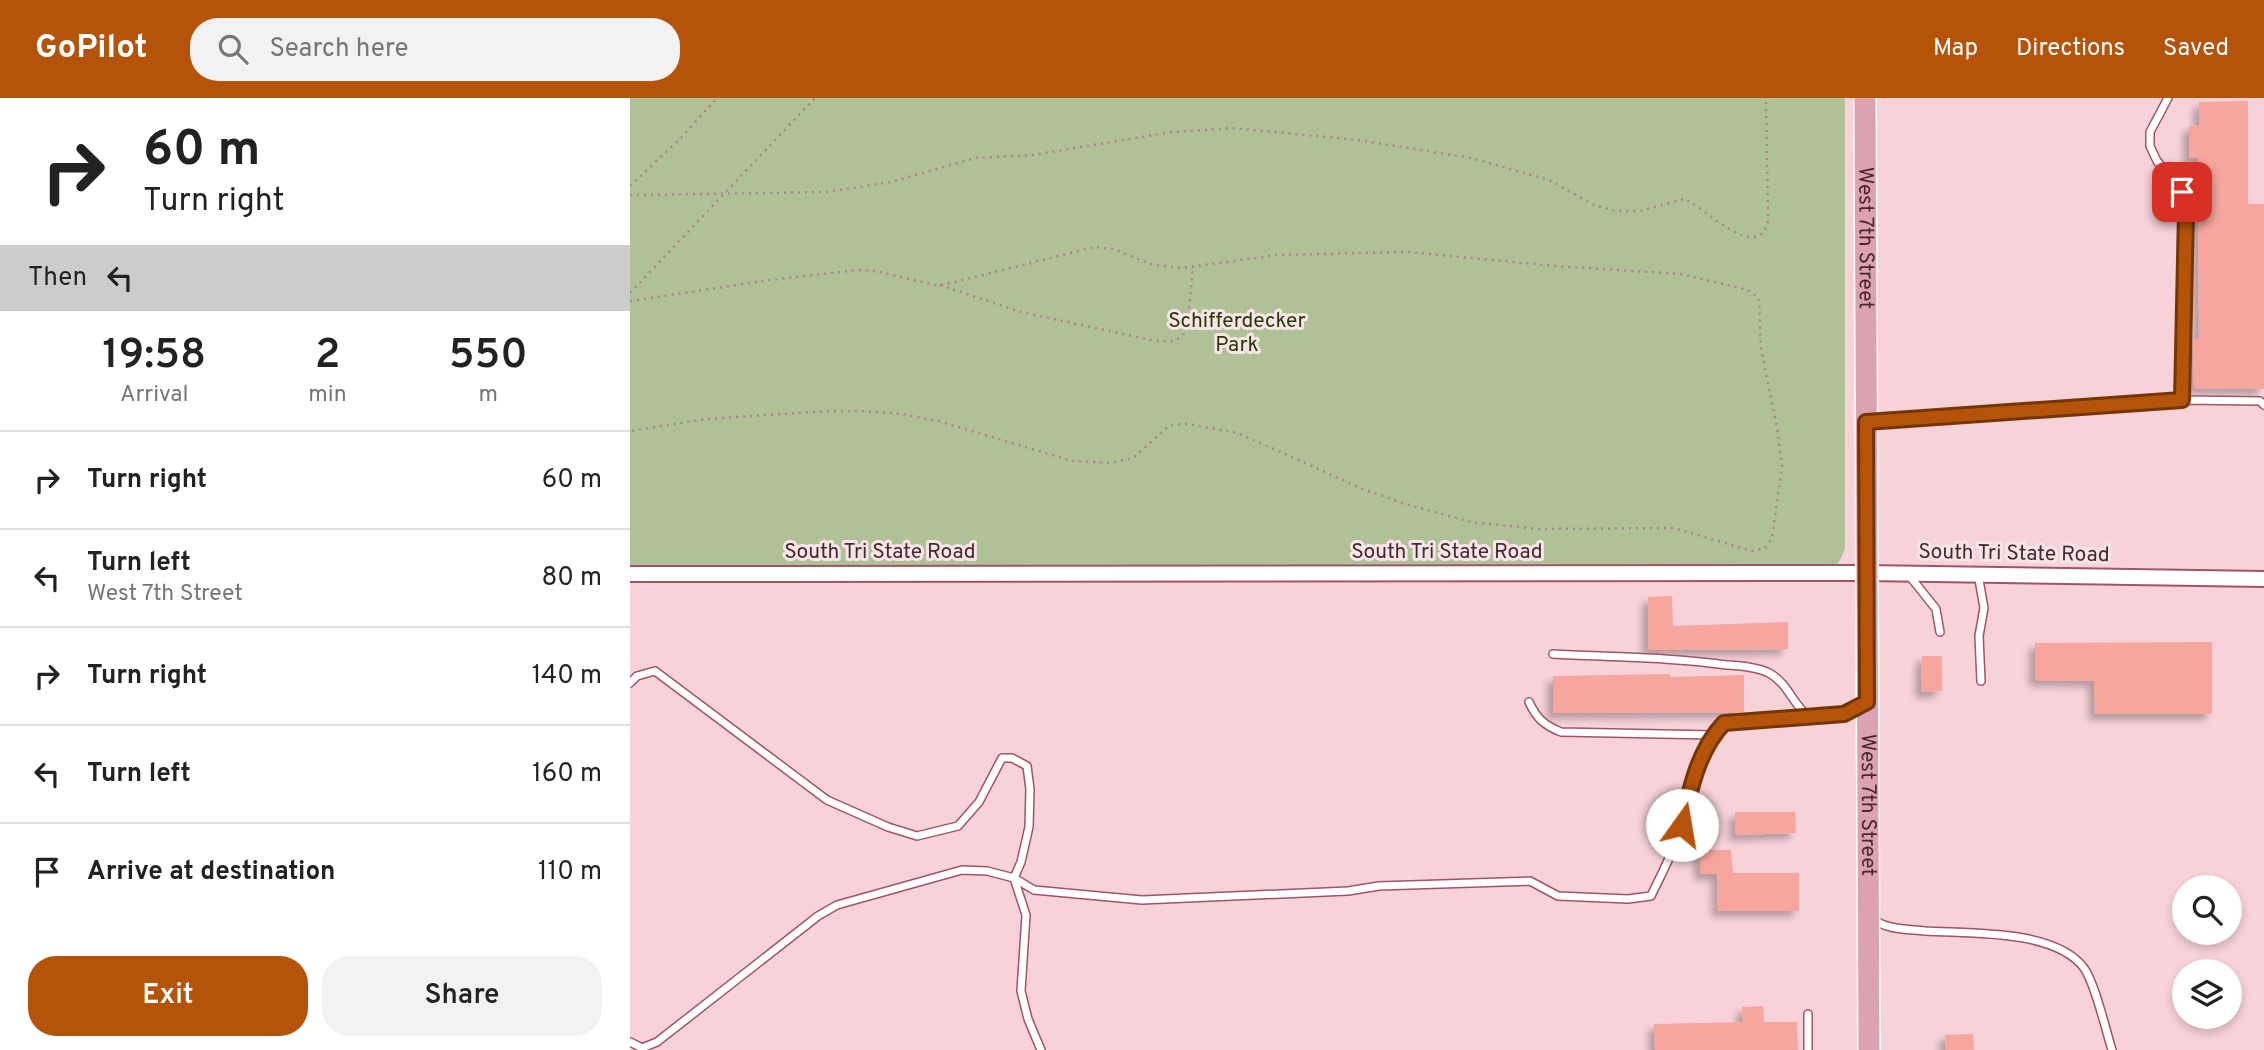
<!DOCTYPE html>
<style>
:root{--surface:#fff;--page:#f2f2f2;--text:#222;--muted:#767676;--line:#e0e0e0;--accent:#b45309}
body{margin:0;font-family:Overpass,sans-serif;background:var(--page);color:var(--text);height:100vh;display:flex;flex-direction:column;font-size:26px;white-space:nowrap}
*{box-sizing:border-box;margin:0}
p{font-size:23px;color:var(--muted)}
.icon{flex:none;width:38px;height:38px;fill:none;stroke:currentColor;stroke-width:2;stroke-linecap:round;stroke-linejoin:round}
.map{position:relative;flex:1;overflow:hidden}
.side{display:flex;flex-direction:column;background:var(--surface);width:630px}
.side>*{flex:none}
.banner{background:#fff;color:var(--text);overflow:hidden}
.fabs{position:absolute;left:1542px;top:777px;display:grid;gap:14px}
.fabs a{display:grid;place-items:center;width:70px;height:70px;border-radius:50%;background:var(--surface);box-shadow:0 4px 10px #0003;font-size:35px}
.pin{position:absolute;display:grid;place-items:center;width:60px;height:60px;color:#fff;margin:-30px;border-radius:14px;box-shadow:0 4px 10px #0006}
.me{position:absolute;width:77px;margin:-38px;rotate:13deg;stroke-linejoin:round;filter:drop-shadow(0 0 5px #0008)}
.turn{display:flex;align-items:center;gap:24px;height:147px;padding:0 28px;font-size:32px}
.turn .icon{width:91px;height:91px;stroke-width:2.5}
.turn b{display:block;font-size:49px;line-height:60px}
.then{display:flex;align-items:center;height:66px;padding:0 28px;background:#0003;gap:14px;font-size:26px}
.eta{display:flex;justify-content:space-evenly;align-items:center;height:119px;text-align:center}
.eta b{font-size:42px;font-weight:600;line-height:49px}
.action{display:flex;gap:14px;margin-top:auto;padding:14px 28px}
.action a{flex:1;height:80px;border-radius:28px;background:var(--accent);color:#fff;font-size:28px;font-weight:600;line-height:80px;text-align:center}
.action a+a{background:var(--page);color:var(--text)}
ul{padding:0;list-style:none}
li{display:flex;align-items:center;gap:21px;height:98px;padding:0 28px;border-top:2px solid var(--line)}
li div{flex:1}
li b{display:block;font-size:26px}
li em{font-style:normal}
header{display:flex;align-items:center;gap:42px;box-sizing:border-box;height:98px;padding:0 35px;background:var(--accent);color:#fff}
header strong{font-size:33px}
nav{display:flex;gap:38px;margin-inline-start:auto;font-size:24px}
.search{width:490px;height:63px;background:var(--page);display:flex;align-items:center;gap:18px;box-sizing:border-box;padding:0 24px;border-radius:28px;color:var(--muted);font-size:26px}
main{display:flex;flex:1;min-height:0}
.map>svg:first-child{display:block}
.green{fill:#b0c197}
.building{fill:#f6a69f;filter:url(#shadow)}
.lines{fill:none;stroke-linecap:round;stroke-linejoin:round}
.lane-casing{stroke:#a15467;stroke-width:10}
.street-casing{stroke:#a15467;stroke-width:18}
.primary-casing{stroke:#fff;stroke-width:24}
.path{stroke:#a9858c;stroke-width:2.5;stroke-dasharray:2 5;stroke-linecap:butt}
.lane{stroke:#fff;stroke-width:7}
.street{stroke:#fff;stroke-width:14}
.primary{stroke:#dda2b1;stroke-width:21}
.route-casing{stroke:#753606;stroke-width:18}
.route{stroke:#b45309;stroke-width:12}
.labels{text-anchor:middle;dominant-baseline:central;stroke-width:6;stroke-linejoin:round;paint-order:stroke}
.street-label{font-size:21px;fill:#49272f;stroke:#f7e5e8}
.park-label{font-size:21px;fill:#293804;stroke:#f7e5e8}
</style>
<header>
<strong>GoPilot</strong>
<div class="search"><svg class="icon" aria-label="search" viewBox="0 0 24 24"><circle cx="10" cy="10" r="6"/><path d="M15 15l6 6"/></svg>Search here</div>
<nav><a>Map</a><a>Directions</a><a>Saved</a></nav>
</header>
<main>
<section class="side">
<div class="banner">
<div class="turn"><svg class="icon" aria-label="right" viewBox="0 0 24 24"><path d="M7 20v-9h11M14 6l5 5-5 5"/></svg><div><b>60 m</b>Turn right</div></div>
<div class="then">Then<svg class="icon" aria-label="left" viewBox="0 0 24 24"><path d="M17 20v-9H6M10 6l-5 5 5 5"/></svg></div>
</div>
<div class="eta">
<div><b>19:58</b><p>Arrival</p></div>
<div><b>2</b><p>min</p></div>
<div><b>550</b><p>m</p></div>
</div>
<ul>
<li><svg class="icon" aria-label="right" viewBox="0 0 24 24"><path d="M7 20v-9h11M14 6l5 5-5 5"/></svg><div><b>Turn right</b></div><em>60 m</em></li>
<li><svg class="icon" aria-label="left" viewBox="0 0 24 24"><path d="M17 20v-9H6M10 6l-5 5 5 5"/></svg><div><b>Turn left</b><p>West 7th Street</p></div><em>80 m</em></li>
<li><svg class="icon" aria-label="right" viewBox="0 0 24 24"><path d="M7 20v-9h11M14 6l5 5-5 5"/></svg><div><b>Turn right</b></div><em>140 m</em></li>
<li><svg class="icon" aria-label="left" viewBox="0 0 24 24"><path d="M17 20v-9H6M10 6l-5 5 5 5"/></svg><div><b>Turn left</b></div><em>160 m</em></li>
<li><svg class="icon" aria-label="arrive" viewBox="0 0 24 24"><path d="M6 21V4h12l-3 4 3 4H6"/></svg><div><b>Arrive at destination</b></div><em>110 m</em></li>
</ul>
<div class="action"><a>Exit</a><a>Share</a></div>
</section>
<div class="map">
<svg width="1634" height="952" viewBox="0 0 1634 952">
<defs>
<filter id="shadow"><feDropShadow dx="-6" dy="6" stdDeviation="3.5" flood-color="#0004"/></filter>
</defs>
<rect width="100%" height="100%" fill="#f7d2d9"/>
<!-- green -->
<path class="green" d="M0,0H1215V450C1212,459 1210,465 1201,471H0Z"/>
<!-- building -->
<g class="building">
<path d="M1618,3V106H1634V291L1564,290L1563,241H1569L1568,60H1559V28L1569,27V4Z"/>
<path d="M1042,498L1043,528L1158,524V551L1018,552V499Z"/>
<path d="M1582,544V616H1465L1464,583L1405,582V545Z"/>
<path d="M1292,558H1312V593L1291,594Z"/>
<path d="M1040,576V579L1114,577V614L923,615V578Z"/>
<path d="M1105,714H1165L1166,735L1105,737Z"/>
<path d="M1070,752H1101L1103,775H1169V813H1088L1087,776H1070Z"/>
<path d="M1133,908L1134,924H1167L1168,952H1025L1024,926L1113,924L1112,909Z"/>
<path d="M1343,936L1344,952H1316L1315,937Z"/>
</g>
<g class="lines">
<!-- lane casing -->
<g class="lane-casing">
<g id="lane">
<path d="M1538,0L1520,34V48L1527,63L1552,94L1556,115L1552,302"/>
<path d="M1240,324L1552,302L1630,303L1634,307"/>
<path d="M1278,476L1306,511L1310,534"/>
<path d="M1348,476L1354,510L1349,538L1351,583"/>
<path d="M923,556C981,559 1040,559 1097,567C1111,568 1127,569 1139,575C1158,585 1163,607 1179,619"/>
<path d="M0,585L7,578L25,573L197,702L258,729L287,738L328,728L349,704L372,660H382L397,668L400,691L399,729L391,764L384,780L396,817L391,893L398,921L411,952"/>
<path d="M899,604C907,621 914,627 931,634L1083,637"/>
<path d="M1244,821C1255,832 1280,831 1295,833C1340,836 1425,831 1454,870C1465,885 1476,933 1482,952"/>
<path d="M1178,916V952"/>
<path d="M0,944L12,950L27,944L188,818L207,807L332,772L357,773L384,780L404,792L512,802L718,793L749,788L900,783L928,798L998,801L1021,798C1032,775 1044,753 1051,729C1063,692 1067,654 1094,625L1214,616L1233,606"/>
</g>
</g>
<!-- street casing -->
<g class="street-casing">
<path id="street" d="M0,476L1236,475L1634,481"/>
</g>
<!-- primary casing -->
<g class="primary-casing">
<g id="primary">
<path id="s1" d="M1235,0L1239,952"/>
</g>
</g>
<!-- path -->
<g class="path">
<path d="M0,88L50,41L87,0"/>
<path d="M0,97L196,94L261,84L345,60L403,57L542,34L603,30L728,42L841,60L919,82L964,107L985,113H1010L1054,101C1071,106 1130,169 1138,122L1136,0"/>
<path d="M310,187L391,214L521,242C536,244 549,246 557,231L563,170"/>
<path d="M0,195L185,0"/>
<path d="M0,203L140,182L227,172L245,173L309,188L464,149L484,151L520,166L552,170L647,157L778,154L924,168L1051,176L1118,192L1129,200L1131,250L1148,335L1152,368L1142,440L1135,450L1122,453L1044,430L908,431L841,424L772,405L733,391L608,335L558,326L540,327L503,360L480,365L442,363L308,323L271,316L231,313H199L76,321L0,333"/>
</g>
<!-- lane -->
<use href="#lane" class="lane"/>
<!-- street -->
<use href="#street" class="street"/>
<!-- primary -->
<use href="#primary" class="primary"/>
</g>
<g class="lines">
<!-- route casing -->
<g class="route-casing">
<path id="route" d="M1052,727C1060,692 1068,652 1094,625L1214,616L1237,604L1236,324L1552,302L1556,115L1552,94"/>
</g>
<!-- route -->
<use href="#route" class="route"/>
</g>
<g class="labels">
<!-- street labels -->
<g class="street-label">
<text stroke="none"><textPath href="#s1" startOffset="140">West 7th Street</textPath></text>
<text x="250" y="454">South Tri State Road</text>
<text x="817" y="454">South Tri State Road</text>
<text transform="translate(1384 456) rotate(1)">South Tri State Road</text>
<text stroke="none"><textPath href="#s1" startOffset="707">West 7th Street</textPath></text>
</g>
<!-- park labels -->
<g class="park-label">
<text x="607" y="223">Schifferdecker<tspan x="607" dy="24">Park</tspan></text>
</g>
</g>
</svg>
<div class="fabs">
<a><svg class="icon" aria-label="search" viewBox="0 0 24 24"><circle cx="10" cy="10" r="6"/><path d="M15 15l6 6"/></svg></a>
<a><svg class="icon" aria-label="layers" viewBox="0 0 24 24"><path d="M12 4l9 5-9 5-9-5zM3 14l9 5 9-5"/></svg></a>
</div>
<div class="pin" style="left:1552px;top:94px;background:#d93025"><svg class="icon" aria-label="arrive" viewBox="0 0 24 24"><path d="M6 21V4h12l-3 4 3 4H6"/></svg></div>
<svg class="me" style="left:1052px;top:727px" viewBox="-20 -20 40 40"><circle r="19" fill="#fff"/><path d="M0-13L10 11 0 6-10 11z" fill="#b45309"/></svg>
</div>
</main>
